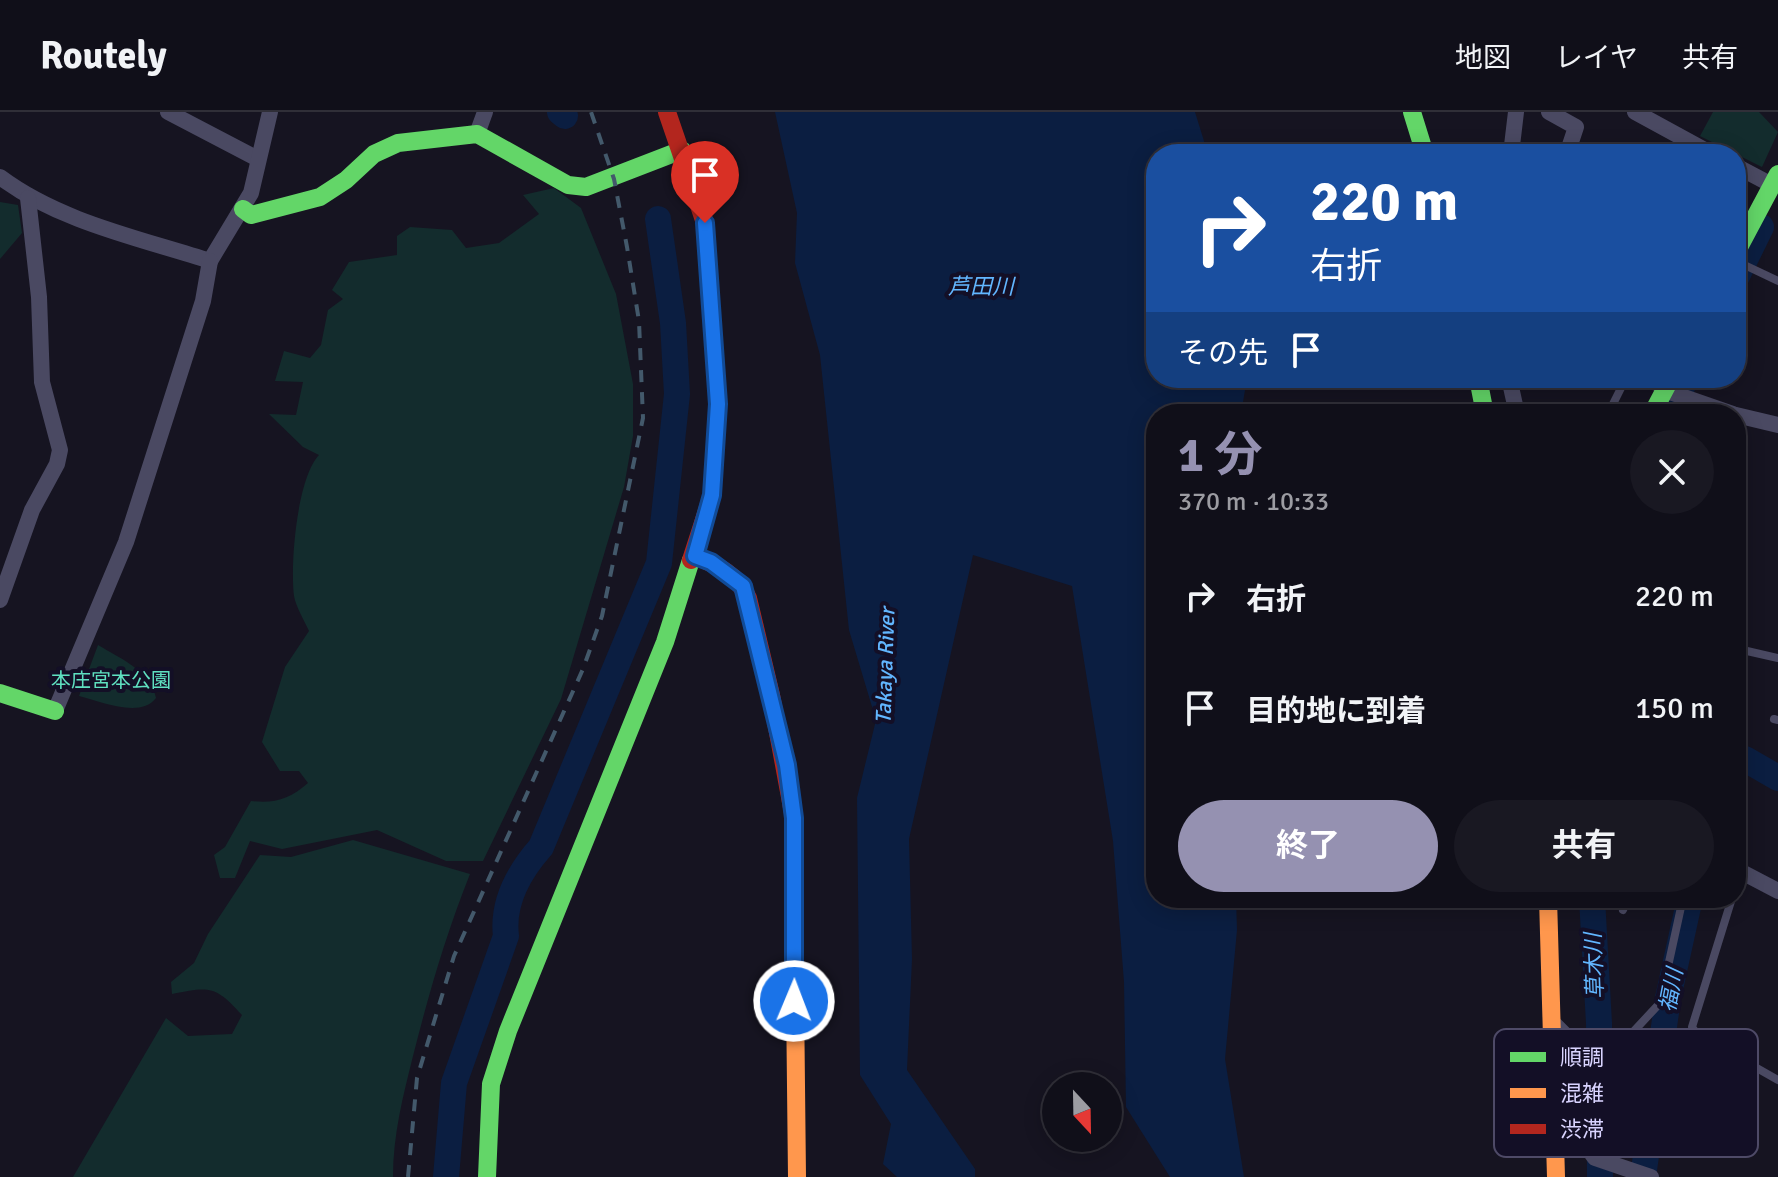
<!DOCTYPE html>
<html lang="ja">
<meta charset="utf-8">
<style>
:root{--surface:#100f19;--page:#191822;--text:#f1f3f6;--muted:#9c9ca2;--line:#302f38;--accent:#9591b1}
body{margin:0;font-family:Signika,"Noto Sans JP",sans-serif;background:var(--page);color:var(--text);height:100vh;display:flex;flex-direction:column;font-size:30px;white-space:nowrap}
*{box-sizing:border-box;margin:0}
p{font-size:26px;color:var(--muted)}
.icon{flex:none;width:44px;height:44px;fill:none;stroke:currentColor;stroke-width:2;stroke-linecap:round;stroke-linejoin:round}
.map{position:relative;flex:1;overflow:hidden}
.side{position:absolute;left:1146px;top:292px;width:600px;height:504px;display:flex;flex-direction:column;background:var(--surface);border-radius:32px;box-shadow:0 4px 20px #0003,0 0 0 2px var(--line)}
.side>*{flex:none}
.guide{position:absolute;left:1146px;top:32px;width:600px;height:244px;border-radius:32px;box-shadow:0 4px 20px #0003,0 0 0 2px var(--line);background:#1a4fa0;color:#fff;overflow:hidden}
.needle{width:52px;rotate:158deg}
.buttons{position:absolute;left:1042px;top:960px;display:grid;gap:16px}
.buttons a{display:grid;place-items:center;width:80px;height:80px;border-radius:50%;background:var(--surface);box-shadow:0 4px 20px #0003,0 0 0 2px var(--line);font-size:40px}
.pin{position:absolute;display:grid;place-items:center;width:68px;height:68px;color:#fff;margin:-82px -34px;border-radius:50% 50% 50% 0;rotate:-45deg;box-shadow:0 0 8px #0007}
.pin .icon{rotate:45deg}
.me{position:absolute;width:88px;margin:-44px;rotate:1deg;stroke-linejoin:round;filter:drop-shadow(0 0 6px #0008)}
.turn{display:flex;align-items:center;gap:28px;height:168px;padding:0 32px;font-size:36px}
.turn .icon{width:104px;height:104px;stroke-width:2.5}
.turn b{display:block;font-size:56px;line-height:68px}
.then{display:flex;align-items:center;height:76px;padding:0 32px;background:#0003;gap:16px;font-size:30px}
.round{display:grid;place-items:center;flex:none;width:84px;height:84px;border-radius:42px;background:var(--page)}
.summary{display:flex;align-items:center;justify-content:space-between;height:136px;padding:0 32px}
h1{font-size:48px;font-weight:700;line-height:60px;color:var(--accent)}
.cta{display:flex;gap:16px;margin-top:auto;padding:16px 32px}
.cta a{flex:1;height:92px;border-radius:48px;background:var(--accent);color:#fff;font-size:32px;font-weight:700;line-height:92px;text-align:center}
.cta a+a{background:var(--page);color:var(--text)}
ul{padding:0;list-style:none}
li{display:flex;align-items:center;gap:24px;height:112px;padding:0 32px}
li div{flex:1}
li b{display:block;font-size:30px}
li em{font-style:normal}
header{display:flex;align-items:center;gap:48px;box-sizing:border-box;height:112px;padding:0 40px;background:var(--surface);border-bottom:2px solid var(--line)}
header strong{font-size:38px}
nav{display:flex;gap:44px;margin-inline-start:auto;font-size:28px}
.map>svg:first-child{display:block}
.green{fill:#132c2d}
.water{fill:#0b1e41}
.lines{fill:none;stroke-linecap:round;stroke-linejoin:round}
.stream{stroke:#0b1e41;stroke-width:4}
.river{stroke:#0b1e41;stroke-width:26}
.lane{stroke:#4a4962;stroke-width:8}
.street{stroke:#4a4962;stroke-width:16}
.fast{stroke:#63d668;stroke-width:18}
.slow{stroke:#ff974d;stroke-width:18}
.jam{stroke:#b3261e;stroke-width:18}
.rail{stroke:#43596b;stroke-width:4;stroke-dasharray:12 10;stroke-linecap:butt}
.route-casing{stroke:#114b97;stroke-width:20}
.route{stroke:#1a73e8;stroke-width:14}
.labels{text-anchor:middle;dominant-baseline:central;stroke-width:8;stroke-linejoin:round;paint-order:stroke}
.park-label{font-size:20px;fill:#5fe0c0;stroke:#130f26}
.water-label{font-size:22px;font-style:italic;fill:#62b6ff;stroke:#130f26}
.key{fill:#130f26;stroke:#4e4a67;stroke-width:2}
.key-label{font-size:22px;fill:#d9d4ff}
</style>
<header>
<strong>Routely</strong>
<nav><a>地図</a><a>レイヤ</a><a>共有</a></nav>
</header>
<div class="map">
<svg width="1778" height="1065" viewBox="0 0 1778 1065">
<rect width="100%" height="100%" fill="#161421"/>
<!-- green -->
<g class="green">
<path d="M1713,0H1759L1778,20L1762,55L1700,24Z"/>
<path d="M554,76L581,96L616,182L633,272V324L624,375L561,587L483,749H446L377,718L282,737L250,729L235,766H220L214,743L225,735L251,689C274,692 290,687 308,671L299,659H280L262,630L285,555L309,519C304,508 296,495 294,484C290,452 297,366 319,343L303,335L269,302L296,303L303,270L275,269L284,239L310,246L321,233L328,198L343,187L332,178L349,150L397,143V124L410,115L452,118L466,136L499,131L539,102L523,83Z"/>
<path d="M0,90L18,93L22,121L0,147Z"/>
<path d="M98,533C121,547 151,559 156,586C140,607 100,589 79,584Z"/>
<path d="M353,728L470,762C446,822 429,881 413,944C403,984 393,1023 393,1065H73L166,906L188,924L232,922L242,903C216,874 210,874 172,882L171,870L194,851L208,822L260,743L291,745Z"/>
</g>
<!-- water -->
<path class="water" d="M775,0H1195L1208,42H1156V266H1247L1241,302H1156V786H1236L1237,818L1225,947L1244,1065H1170L1126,995L1124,870L1113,729L1072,474L973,443L909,727L912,847L907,958L975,1057V1065H897L883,1052L891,1012L860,963L857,686L876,608L849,518L820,243L795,151L797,101Z"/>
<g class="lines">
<!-- stream -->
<path class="stream" d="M561,0L565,4"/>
<!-- river -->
<g class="river">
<path d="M560,0L565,4"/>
<path d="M1736,166L1761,115"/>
<path d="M1681,277L1686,266"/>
<path d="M1667,302L1674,290"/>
<path d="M1736,657L1745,647L1778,666"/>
<path d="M1592,786L1599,911L1600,1065"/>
<path d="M446,1065L454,971L506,824C502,791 519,760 541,735L659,451L677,282L673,211L658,107"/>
<path d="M1643,1065L1668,886L1690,786"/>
</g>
<!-- lane -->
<g class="lane">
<path d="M1681,42L1687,30"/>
<path d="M1736,149L1778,169"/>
<path d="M1631,266L1664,278"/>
<path d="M1608,302L1626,266"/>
<path d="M1675,302L1684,285"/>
<path d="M1747,539L1778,546"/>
<path d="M1774,607L1778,608"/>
<path d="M1732,786L1692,915L1697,922L1778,968"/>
<path d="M1623,798L1628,786"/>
<path d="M1628,969L1633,920L1660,891L1683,786"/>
</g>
<!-- street -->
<g class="street">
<path d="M168,0L256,46"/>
<path d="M1549,0L1576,15L1567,42"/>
<path d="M1635,0L1712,42"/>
<path d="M477,22L485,0"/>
<path d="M1511,42L1516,0"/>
<path d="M1736,54L1772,73"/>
<path d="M0,65C60,110 139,126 210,149L251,81L270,0"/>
<path d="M1509,266L1517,302"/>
<path d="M1664,278L1733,302"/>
<path d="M1736,303L1778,313"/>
<path d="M0,488L32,398L57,352L60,338L42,270L39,185L28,86"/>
<path d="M55,599L126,430L203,189L210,149"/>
<path d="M1736,757L1778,779"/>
<path d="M1554,912L1566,924L1587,1035L1595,1046L1651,1065"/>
</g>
<!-- fast -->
<g class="fast">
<path d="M1412,0L1425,42"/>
<path d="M243,97L251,103L320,85L346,68L374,42L398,31L477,22L568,73L586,75L682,38"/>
<path d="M1736,141L1778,62"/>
<path d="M1478,266L1485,302"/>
<path d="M1652,302L1671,266"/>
<path d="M0,581L55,599"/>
<path d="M487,1065L491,972L508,919L665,530L691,448"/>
</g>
<!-- slow -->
<g class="slow">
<path d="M793,701L797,1065"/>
<path d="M1548,786L1556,1065"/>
</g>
<!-- jam -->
<g class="jam">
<path d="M667,0L705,111L718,292L712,383L691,448"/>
<path d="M695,444C717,453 738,463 748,486L771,583L793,701"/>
</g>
<!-- rail -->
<path class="rail" d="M408,1065L417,966L454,844L583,557L602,504L643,306L639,209L627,135L614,67L591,0"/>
</g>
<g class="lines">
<!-- route casing -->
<g class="route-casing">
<path id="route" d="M705,111L718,292L712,383L695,444L711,450L743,474L787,653L794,706V889"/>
</g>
<!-- route -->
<use href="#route" class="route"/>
</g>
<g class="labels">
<!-- park labels -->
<g class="park-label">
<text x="111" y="568">本庄宮本公園</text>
</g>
<!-- water labels -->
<g class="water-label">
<text x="981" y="174">芦田川</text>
<text transform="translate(885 554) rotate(-88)">Takaya River</text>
<text transform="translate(1594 854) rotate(-92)">草木川</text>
<text transform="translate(1671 878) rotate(-79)">福川</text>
</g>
</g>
<!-- legend -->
<rect x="1494" y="917" width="264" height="128" rx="12" class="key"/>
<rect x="1510" y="940" width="36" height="10" fill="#63d668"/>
<rect x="1510" y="976" width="36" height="10" fill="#ff974d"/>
<rect x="1510" y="1012" width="36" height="10" fill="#b3261e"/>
<g class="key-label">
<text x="1560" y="953">順調</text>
<text x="1560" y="989">混雑</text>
<text x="1560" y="1025">渋滞</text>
</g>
</svg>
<div class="buttons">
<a><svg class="needle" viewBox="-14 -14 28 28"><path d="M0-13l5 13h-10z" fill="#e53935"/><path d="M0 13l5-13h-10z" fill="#9c9ca2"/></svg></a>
</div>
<div class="pin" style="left:705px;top:111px;background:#d93025"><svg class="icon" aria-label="arrive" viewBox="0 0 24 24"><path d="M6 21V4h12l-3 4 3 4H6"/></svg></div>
<svg class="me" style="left:794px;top:889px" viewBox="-20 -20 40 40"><circle r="17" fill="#1a73e8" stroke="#fff" stroke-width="3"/><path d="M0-11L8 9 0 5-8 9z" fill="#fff"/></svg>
<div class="guide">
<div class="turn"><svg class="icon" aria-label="right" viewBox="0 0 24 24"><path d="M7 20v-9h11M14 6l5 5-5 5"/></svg><div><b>220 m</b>右折</div></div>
<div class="then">その先<svg class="icon" aria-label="arrive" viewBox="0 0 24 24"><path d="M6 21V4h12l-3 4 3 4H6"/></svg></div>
</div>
<section class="side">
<div class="summary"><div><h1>1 分</h1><p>370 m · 10:33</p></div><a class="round"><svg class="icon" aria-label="close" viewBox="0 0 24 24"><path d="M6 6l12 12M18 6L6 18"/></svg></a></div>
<ul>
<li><svg class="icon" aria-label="right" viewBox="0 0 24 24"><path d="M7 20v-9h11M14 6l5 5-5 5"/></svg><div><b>右折</b></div><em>220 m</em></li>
<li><svg class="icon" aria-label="arrive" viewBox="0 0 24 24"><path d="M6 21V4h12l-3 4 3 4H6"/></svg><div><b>目的地に到着</b></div><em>150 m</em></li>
</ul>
<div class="cta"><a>終了</a><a>共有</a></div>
</section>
</div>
